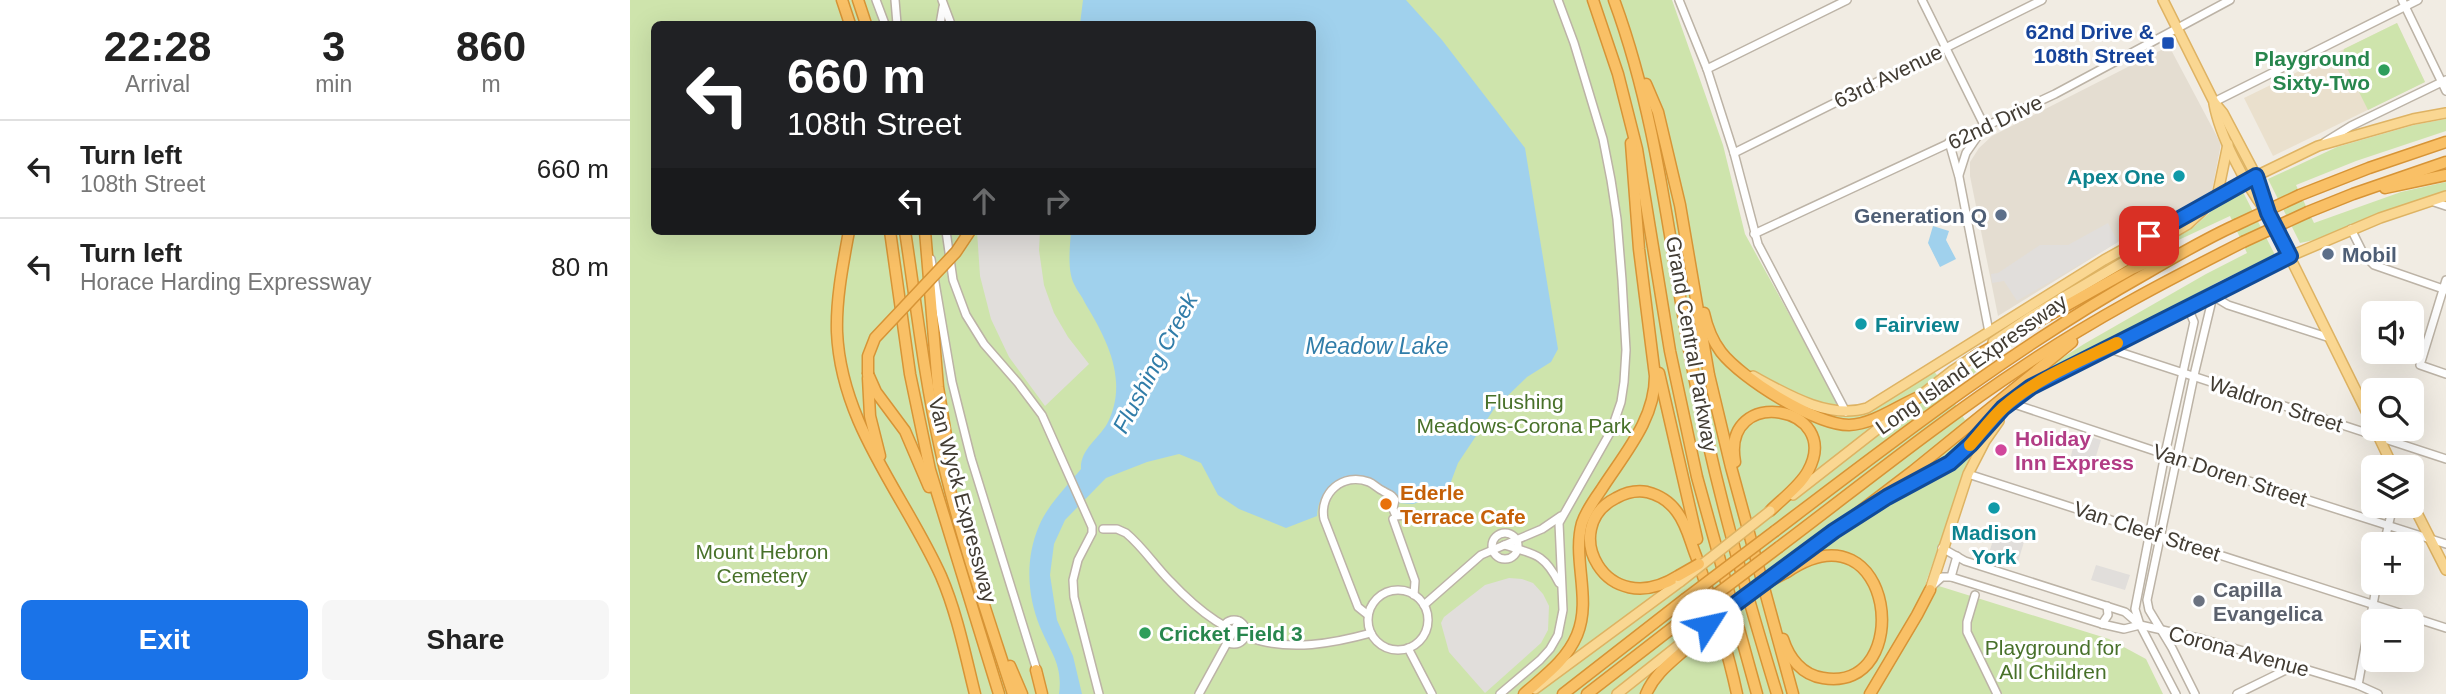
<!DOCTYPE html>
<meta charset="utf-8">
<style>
:root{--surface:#fff;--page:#f6f6f6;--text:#222;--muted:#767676;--line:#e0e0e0;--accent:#1a73e8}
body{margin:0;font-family:Helvetica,sans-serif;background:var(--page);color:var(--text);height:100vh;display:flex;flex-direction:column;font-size:26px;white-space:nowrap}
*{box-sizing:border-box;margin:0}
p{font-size:23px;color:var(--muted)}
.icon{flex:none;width:38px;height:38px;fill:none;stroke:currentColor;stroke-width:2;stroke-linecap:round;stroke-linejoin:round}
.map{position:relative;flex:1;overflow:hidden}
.details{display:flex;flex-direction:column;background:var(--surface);width:630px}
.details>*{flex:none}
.guide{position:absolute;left:21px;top:21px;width:665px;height:214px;border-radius:10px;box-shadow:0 7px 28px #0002;background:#202124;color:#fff;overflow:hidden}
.buttons{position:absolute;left:1731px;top:301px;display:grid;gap:14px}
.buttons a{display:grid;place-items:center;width:63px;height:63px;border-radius:10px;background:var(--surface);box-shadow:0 7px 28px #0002;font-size:35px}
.pin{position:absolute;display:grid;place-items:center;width:60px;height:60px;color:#fff;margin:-30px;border-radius:14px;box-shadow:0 4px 10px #0006}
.me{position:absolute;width:77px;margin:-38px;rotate:55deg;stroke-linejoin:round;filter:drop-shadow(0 0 5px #0008)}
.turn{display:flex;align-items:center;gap:24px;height:147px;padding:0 21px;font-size:32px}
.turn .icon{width:91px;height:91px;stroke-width:2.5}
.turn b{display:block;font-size:49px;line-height:60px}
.lanes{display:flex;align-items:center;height:66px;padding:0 21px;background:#0003;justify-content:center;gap:35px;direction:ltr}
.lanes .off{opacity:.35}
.eta{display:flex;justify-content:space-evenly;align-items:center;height:119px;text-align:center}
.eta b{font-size:42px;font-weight:700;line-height:49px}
.action{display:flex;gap:14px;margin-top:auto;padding:14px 21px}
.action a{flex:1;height:80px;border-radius:10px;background:var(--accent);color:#fff;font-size:28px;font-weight:700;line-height:80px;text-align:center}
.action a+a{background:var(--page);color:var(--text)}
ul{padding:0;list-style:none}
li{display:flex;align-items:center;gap:21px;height:98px;padding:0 21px;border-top:2px solid var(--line)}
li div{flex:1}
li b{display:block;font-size:26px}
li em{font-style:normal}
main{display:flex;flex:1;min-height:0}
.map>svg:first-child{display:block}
.residential{fill:#e4ddd1}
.education{fill:#eae0cd}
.green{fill:#cee4ac;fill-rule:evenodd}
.parking{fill:#e1dedb}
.water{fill:#a0d1ed}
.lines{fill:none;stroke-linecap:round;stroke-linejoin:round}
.minor-casing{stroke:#bcb3a6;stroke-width:10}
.major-casing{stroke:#deb363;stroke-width:12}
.highway-casing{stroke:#d79436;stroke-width:13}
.minor{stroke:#fff;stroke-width:7}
.major{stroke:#fad792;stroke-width:9}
.highway{stroke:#f9c066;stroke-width:10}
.major-bridge-casing{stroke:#deb363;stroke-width:12;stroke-linecap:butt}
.highway-bridge-casing{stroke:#d79436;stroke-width:13;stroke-linecap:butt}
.major-bridge{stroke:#fad792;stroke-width:9}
.highway-bridge{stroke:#f9c066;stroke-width:10}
.route-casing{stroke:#114b97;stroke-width:18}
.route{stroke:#1a73e8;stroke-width:12}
.slow{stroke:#f59e0b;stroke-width:12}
.transit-dot{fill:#1a4fb4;stroke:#fff;stroke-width:2.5}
.leisure-dot{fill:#2e9e5b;stroke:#fff;stroke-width:2.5}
.culture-dot{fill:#0f9aa8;stroke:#fff;stroke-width:2.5}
.service-dot{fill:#5c6f8a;stroke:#fff;stroke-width:2.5}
.hotel-dot{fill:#d1479c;stroke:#fff;stroke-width:2.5}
.food-dot{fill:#e8710a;stroke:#fff;stroke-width:2.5}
.worship-dot{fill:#6b7280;stroke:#fff;stroke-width:2.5}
.labels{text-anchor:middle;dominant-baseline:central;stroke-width:6;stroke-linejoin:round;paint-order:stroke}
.transit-label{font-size:21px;font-weight:bold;fill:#164399;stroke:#fff;text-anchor:end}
.leisure-label{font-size:21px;font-weight:bold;fill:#27864d;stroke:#fff;text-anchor:end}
.street-label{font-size:21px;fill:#423c33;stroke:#fff}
.culture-label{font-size:21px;font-weight:bold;fill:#0d838f;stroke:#fff;text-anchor:end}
.service-label{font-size:21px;font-weight:bold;fill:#4e5e75;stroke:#fff;text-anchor:end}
.park-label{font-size:21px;fill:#48712a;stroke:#fff}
.hotel-label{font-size:21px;font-weight:bold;fill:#b23c85;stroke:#fff;text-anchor:start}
.food-label{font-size:21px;font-weight:bold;fill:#c56008;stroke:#fff;text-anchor:start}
.worship-label{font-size:21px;font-weight:bold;fill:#5b616d;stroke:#fff;text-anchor:start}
.water-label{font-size:23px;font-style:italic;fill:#317da9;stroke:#fff}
</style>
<main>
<section class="details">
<div class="eta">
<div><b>22:28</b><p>Arrival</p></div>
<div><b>3</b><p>min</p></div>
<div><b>860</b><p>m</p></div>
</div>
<ul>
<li><svg class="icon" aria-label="left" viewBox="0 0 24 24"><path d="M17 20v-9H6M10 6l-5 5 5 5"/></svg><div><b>Turn left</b><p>108th Street</p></div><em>660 m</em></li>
<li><svg class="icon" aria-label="left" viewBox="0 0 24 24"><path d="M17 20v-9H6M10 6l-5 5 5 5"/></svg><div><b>Turn left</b><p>Horace Harding Expressway</p></div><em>80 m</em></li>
</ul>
<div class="action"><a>Exit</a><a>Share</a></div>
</section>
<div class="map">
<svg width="1816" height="694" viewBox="0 0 1816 694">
<rect width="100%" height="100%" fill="#f1ece3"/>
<!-- residential -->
<path class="residential" d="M1539,46L1591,144L1582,191L1491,240L1368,316L1340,176V162L1349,148L1362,136Z"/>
<!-- education -->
<path class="education" d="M1767,23L1795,82L1643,156L1614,98Z"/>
<!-- green -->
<g class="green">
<path d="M0,0H1042L1093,145L1115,234L1213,412L1260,395L1302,368L1315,387L1368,351L1400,333L1318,392L1335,420L1352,408V409L1337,422L1342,431L1407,374L1454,344L1576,274L1617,253L1600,216L1512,257L1565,226L1587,206L1612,190L1645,255L1590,281L1474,344L1408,377L1383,396L1345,436L1350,444L1339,462L1296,582L1479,639L1516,659L1533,694H0ZM24,24H682V231H24Z"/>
<path d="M1767,23L1795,82L1738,110L1712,58L1714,49Z"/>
<path d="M1816,119V131L1726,161L1666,185L1684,223L1771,192L1816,182V192L1770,206L1684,240L1670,243L1638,179L1707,147L1784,125Z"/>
</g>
<!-- parking -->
<g class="parking">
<path d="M1478,223L1488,242L1387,301L1374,281L1362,283L1361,274L1368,273L1410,245H1438Z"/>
<path d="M347,231H410L409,250L414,285L424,313L438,337L459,364L415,406L379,357L361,319L350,276Z"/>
<path d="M1457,436L1471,440L1462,469L1439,463L1443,448L1453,451Z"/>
<path d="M1365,534L1394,542L1387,565L1358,556Z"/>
<path d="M1466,565L1500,575L1495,590L1461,580Z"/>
<path d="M879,578L892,579L903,583L913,594L919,606L918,630L911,643L855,693L819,652L811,623L814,617L855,585Z"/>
</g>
<!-- water -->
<g class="water">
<path d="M453,0H776L812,40L895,148L928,349L921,362L897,377L864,409L828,463L819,487L803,498L783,504L768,503C760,495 753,485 743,480C716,469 688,487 687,516L656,528L609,509L588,495L571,463L549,454L517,462L476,478L435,520L424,544L420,575L427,620L443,656L452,694H429C433,665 421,653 410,627C397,595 395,559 409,526C417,506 437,486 451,469C450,450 468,439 477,424C484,411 487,396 486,382C485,355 469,326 455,303C452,296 447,291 444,284C437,270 440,247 441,231H682V24H450Z"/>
<path d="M1303,226L1319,231L1316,240L1326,259L1310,267L1298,243Z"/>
</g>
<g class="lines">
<!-- minor casing -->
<g class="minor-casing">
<g id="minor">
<path d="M246,0L255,24"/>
<path d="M265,0L267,24"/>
<path d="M312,0L321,24"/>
<path d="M1049,0L1077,69L1104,153L1128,244L1216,412"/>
<path d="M1292,0L1355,127"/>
<path d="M1772,0L1816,91"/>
<path d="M310,24L313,7"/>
<path d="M1077,69L1217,0"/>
<path d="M1584,102L1788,0"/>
<path d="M1319,142L1329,177L1359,332"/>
<path d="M1695,142L1721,126L1816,80"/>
<path d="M1104,153L1412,0"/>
<path d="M1329,175L1336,153L1354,127"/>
<path d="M1801,201L1816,206"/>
<path d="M1721,229L1734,255L1744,265L1816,290"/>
<path d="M316,231L323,280L336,315L354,344L388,383L412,415L462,527V533L448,560L443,580L444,597L469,694"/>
<path d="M1124,234L1425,94L1600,0"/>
<path d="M301,259L322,382L341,458L408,674"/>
<path d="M1816,280L1790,365L1816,374"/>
<path d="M1477,348L1816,459"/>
<path d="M1384,404L1528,452L1816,544"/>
<path d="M1338,474L1816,628"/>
<path d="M763,519L785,581L784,595"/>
<path d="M473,529H487L496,533C513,547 525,566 540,581C603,648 654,657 741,633"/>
<circle cx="875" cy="546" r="13"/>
<path d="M1754,544L1763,506"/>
<path d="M874,545C904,554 914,553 929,583"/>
<path d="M1312,548L1335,561L1495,612L1510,625L1572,639L1665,666L1728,685L1748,694"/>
<path d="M1321,577L1327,556"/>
<path d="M1302,586L1312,577H1321L1472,624L1494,629L1510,625"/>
<circle cx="768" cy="620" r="30"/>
<path d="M1345,595L1337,622V632L1367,694"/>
<path d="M794,605L851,555L912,529L931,516"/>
<path d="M738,615L728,607L694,519C689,493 713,472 739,482C744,484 748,489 753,491C759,495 761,493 765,500L763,509L766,516L776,515L779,517"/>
<circle cx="604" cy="632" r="12"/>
<path d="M1472,624L1478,615L1477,606"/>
<path d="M778,648L802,694"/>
<path d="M1728,685L1747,583"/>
<path d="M569,694L609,621"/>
<path d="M870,694L910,660L920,649L928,635L933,610L929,523L981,431L991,402L994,382L996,350L992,280L987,219L981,180L973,139L944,43L928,0"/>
<path d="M1546,694L1510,625L1505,609L1535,454L1564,322L1558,308"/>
<path d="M1565,694L1542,648L1519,610L1517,600L1565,371L1583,296L1598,305L1700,338"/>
<path d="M1607,694L1664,666"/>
</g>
</g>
<!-- major casing -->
<g class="major-casing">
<g id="major">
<path d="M1533,0L1584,102L1593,113L1622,168L1638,213L1743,425"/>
<path d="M1584,104C1590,137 1615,183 1635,210"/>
<path d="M1587,197L1598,144"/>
<path d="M1363,342L1400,317L1558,224L1573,210"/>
<path d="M1123,376C1156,394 1199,420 1237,408L1474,260L1626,176L1688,146L1783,119L1816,113"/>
<path d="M1745,429L1763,467"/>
<path d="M1163,495L1322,371L1349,353"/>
<path d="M1782,503L1816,570"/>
<path d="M1241,508L1320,463L1373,408L1413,380L1644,263L1750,218L1816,196"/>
<path d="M1155,565L1208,528"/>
<path d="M1300,590L1338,474L1355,441L1369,421"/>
<path d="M905,689L1050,582"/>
<path d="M987,694L1064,633"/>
</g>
</g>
<!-- highway casing -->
<g class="highway-casing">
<g id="highway">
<path d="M212,0L220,24"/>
<path d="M228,0L236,24"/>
<path d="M963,0L988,74L1007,149L1040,351L1067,477L1127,694"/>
<path d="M984,0C1028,119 1039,243 1062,366C1083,477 1114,586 1147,694"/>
<path d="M1016,84L1028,112L1050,205L1079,375L1101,467L1163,694"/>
<path d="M1755,188L1816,175"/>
<path d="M1670,195L1739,168L1816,142"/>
<path d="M1678,212L1723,194L1816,162"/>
<path d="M219,231C213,264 206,298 207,332C211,425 274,494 311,576C327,613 335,654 345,694"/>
<path d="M260,231L280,374L300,470L369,694"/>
<path d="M275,231C286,303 294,376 310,448C328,531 357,613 383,694"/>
<path d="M295,231L308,387L323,478"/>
<path d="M1074,313C1077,327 1082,340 1091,352C1112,379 1186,425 1219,425C1244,424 1267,406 1289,397"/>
<path d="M1344,357L1502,269L1542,252"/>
<path d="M1029,373L1067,539"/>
<path d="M238,374L246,392L275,431L299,487"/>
<path d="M238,378L240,416L250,456"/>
<path d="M1105,462C1091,384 1214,405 1178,471C1170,486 1152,499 1140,511"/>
<path d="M1145,531C1266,439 1385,347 1517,273C1546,256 1575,239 1606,225"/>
<path d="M1204,531L1283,471L1442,342"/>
<path d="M1149,547C1230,486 1309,422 1394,366C1463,319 1538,280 1613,242"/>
<path d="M1048,576C975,622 928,527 986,498C995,493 1006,490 1017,492C1029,495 1040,502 1047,512C1057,525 1060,541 1066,556C1082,601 1097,647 1107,694"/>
<path d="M1153,639C1159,658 1172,675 1193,678C1286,694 1265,499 1157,572"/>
<path d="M380,666L392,694"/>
<path d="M406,670L412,694"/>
<path d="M894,694C914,676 936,661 947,635C962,599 942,559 952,523C956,511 964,500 971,490C994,454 1025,420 1025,376L1009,249L1001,143"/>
<path d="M933,694L1055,599"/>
<path d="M957,694L1059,615"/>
<path d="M1016,694C1027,669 1048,658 1066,639"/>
<path d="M1240,694L1287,615L1300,590"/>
</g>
</g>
<!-- minor -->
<use href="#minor" class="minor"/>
<!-- major -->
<use href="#major" class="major"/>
<!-- highway -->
<use href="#highway" class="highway"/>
<!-- major-bridge casing -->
<g class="major-bridge-casing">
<g id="major-bridge">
<path d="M1050,582L1140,511"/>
<path d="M1064,633L1090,616L1155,565"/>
</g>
</g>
<!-- highway-bridge casing -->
<g class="highway-bridge-casing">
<g id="highway-bridge">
<path d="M1606,225L1670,195"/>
<path d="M1613,242L1678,212"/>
<path d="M238,374V356L245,338L326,252L340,231"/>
<path d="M1048,576L1069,564"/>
<path d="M1132,585L1157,572"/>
<path d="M1055,599L1145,531"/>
<path d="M1059,615L1149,547"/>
<path d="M1066,639L1090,616"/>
</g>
</g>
<!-- major-bridge -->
<use href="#major-bridge" class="major-bridge"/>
<!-- highway-bridge -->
<use href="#highway-bridge" class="highway-bridge"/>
</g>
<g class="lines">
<!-- route casing -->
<g class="route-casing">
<path id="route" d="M1077,625L1204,531L1257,497L1320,463L1341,444L1373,408L1401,387L1660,256L1638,213L1626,176L1519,236"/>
</g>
<!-- route -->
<use href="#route" class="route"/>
<!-- slow -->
<path class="slow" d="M1340,445C1351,433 1361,419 1373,408C1405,379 1448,362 1487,343"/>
</g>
<!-- markers -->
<rect class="transit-dot" x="1531" y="36" width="14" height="14" rx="3.5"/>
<g class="leisure-dot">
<circle cx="1754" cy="70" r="7"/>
<circle cx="515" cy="633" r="7"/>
</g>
<g class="culture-dot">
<circle cx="1549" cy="176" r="7"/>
<circle cx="1231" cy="324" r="7"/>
<circle cx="1364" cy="508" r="7"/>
</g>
<g class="service-dot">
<circle cx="1371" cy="215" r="7"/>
<circle cx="1698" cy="254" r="7"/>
</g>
<circle class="hotel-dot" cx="1371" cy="450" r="7"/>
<circle class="food-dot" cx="756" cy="504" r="7"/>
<circle class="worship-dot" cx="1569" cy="601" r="7"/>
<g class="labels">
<!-- transit labels -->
<g class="transit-label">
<text x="1524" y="31">62nd Drive &amp;<tspan x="1524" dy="24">108th Street</tspan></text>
</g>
<!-- leisure labels -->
<g class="leisure-label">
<text x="1740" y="58">Playground<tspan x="1740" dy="24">Sixty-Two</tspan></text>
<text x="529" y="633" text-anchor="start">Cricket Field 3</text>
</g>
<!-- street labels -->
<g class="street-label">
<text transform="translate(1258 76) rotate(-26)">63rd Avenue</text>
<text transform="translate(1365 122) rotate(-25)">62nd Drive</text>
<text transform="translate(1062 344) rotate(80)">Grand Central Parkway</text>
<text transform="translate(1341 364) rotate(-35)">Long Island Expressway</text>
<text transform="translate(1646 404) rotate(18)">Waldron Street</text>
<text transform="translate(1600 475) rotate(18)">Van Doren Street</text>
<text transform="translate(333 500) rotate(75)">Van Wyck Expressway</text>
<text transform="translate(1517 531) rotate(18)">Van Cleef Street</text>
<text transform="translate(1609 651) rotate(15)">Corona Avenue</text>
</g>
<!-- culture labels -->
<g class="culture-label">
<text x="1535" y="176">Apex One</text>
<text x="1245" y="324" text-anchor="start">Fairview</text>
<text x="1364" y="532" text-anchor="middle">Madison<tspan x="1364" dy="24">York</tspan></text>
</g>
<!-- service labels -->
<g class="service-label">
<text x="1357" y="215">Generation Q</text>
<text x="1712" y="254" text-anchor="start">Mobil</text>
</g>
<!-- park labels -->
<g class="park-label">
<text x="894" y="401">Flushing<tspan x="894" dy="24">Meadows-Corona Park</tspan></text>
<text x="132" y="551">Mount Hebron<tspan x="132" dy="24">Cemetery</tspan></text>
<text x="1423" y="647">Playground for<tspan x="1423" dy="24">All Children</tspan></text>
</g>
<!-- hotel labels -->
<g class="hotel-label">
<text x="1385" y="438">Holiday<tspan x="1385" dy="24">Inn Express</tspan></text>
</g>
<!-- food labels -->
<g class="food-label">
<text x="770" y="492">Ederle<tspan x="770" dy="24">Terrace Cafe</tspan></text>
</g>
<!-- worship labels -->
<g class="worship-label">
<text x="1583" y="589">Capilla<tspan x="1583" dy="24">Evangelica</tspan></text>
</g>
<!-- water labels -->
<g class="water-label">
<text x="747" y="346">Meadow Lake</text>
<text transform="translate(525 363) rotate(-62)">Flushing Creek</text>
</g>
</g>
</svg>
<div class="buttons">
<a><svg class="icon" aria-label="sound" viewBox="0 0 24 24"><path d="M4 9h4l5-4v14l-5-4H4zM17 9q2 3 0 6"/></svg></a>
<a><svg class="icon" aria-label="search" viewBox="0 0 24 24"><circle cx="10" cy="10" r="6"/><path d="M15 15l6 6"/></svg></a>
<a><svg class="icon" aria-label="layers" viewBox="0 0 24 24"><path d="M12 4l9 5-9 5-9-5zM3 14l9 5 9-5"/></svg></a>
<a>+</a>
<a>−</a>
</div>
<div class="pin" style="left:1519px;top:236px;background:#d93025"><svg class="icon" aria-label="arrive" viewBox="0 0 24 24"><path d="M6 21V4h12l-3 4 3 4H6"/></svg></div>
<svg class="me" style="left:1077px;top:625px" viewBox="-20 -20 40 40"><circle r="19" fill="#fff"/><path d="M0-13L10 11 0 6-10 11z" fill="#1a73e8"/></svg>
<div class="guide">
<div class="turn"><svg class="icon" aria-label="left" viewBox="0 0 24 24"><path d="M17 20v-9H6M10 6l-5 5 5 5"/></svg><div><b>660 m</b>108th Street</div></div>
<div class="lanes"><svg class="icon" aria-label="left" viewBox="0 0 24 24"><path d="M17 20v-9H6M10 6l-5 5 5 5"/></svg><svg class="icon off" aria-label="ahead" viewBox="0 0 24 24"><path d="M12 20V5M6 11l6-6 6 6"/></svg><svg class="icon off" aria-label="right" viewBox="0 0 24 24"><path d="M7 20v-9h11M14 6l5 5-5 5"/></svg></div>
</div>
</div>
</main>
